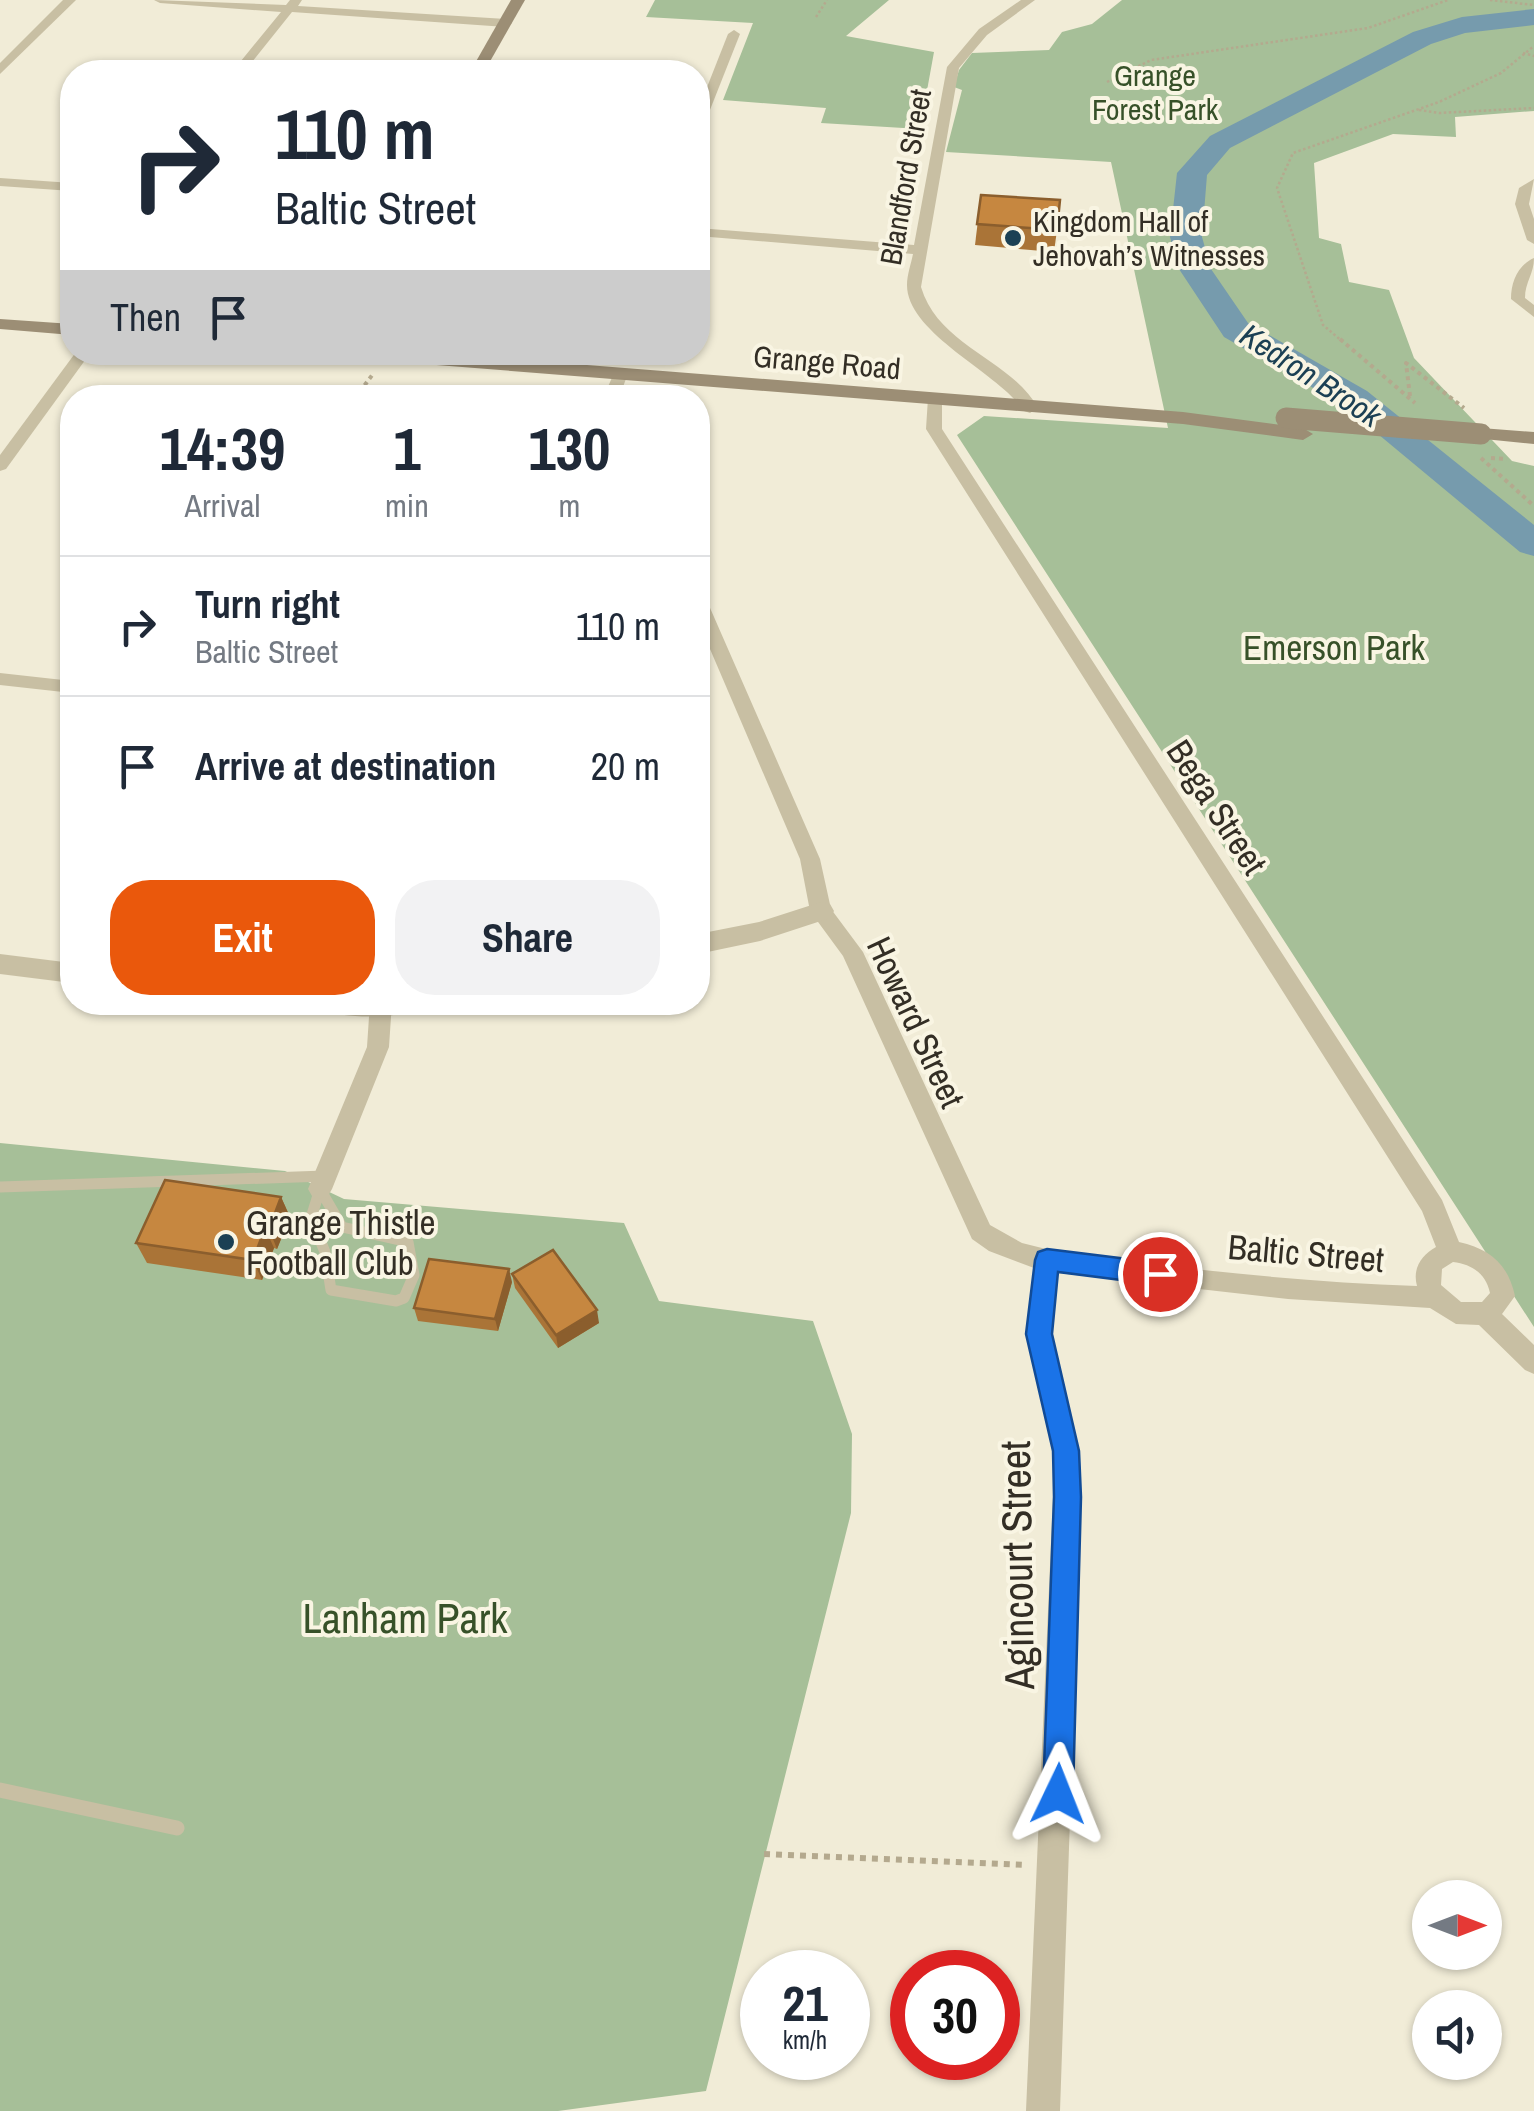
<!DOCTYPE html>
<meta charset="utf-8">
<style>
:root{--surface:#fff;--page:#f2f2f3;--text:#1f2937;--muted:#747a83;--line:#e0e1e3;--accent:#ea580c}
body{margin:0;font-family:"Archivo Narrow",sans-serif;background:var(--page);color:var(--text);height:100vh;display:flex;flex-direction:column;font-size:38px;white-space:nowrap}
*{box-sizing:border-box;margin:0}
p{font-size:32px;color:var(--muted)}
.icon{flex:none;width:55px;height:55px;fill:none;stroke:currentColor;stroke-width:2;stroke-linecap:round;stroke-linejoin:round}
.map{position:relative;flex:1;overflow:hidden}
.side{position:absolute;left:60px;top:385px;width:650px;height:630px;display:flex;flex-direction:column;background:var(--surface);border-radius:40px;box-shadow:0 2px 8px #0004}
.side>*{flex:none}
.banner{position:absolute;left:60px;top:60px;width:650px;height:305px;border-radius:40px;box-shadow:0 2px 8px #0004;background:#fff;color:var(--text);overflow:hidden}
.needle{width:65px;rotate:90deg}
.controls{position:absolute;left:1412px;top:1880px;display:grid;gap:20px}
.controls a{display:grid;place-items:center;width:90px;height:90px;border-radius:50%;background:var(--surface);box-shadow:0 2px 8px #0004;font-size:50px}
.speed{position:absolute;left:740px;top:1950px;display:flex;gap:20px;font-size:50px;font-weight:700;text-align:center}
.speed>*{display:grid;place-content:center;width:130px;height:130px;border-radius:50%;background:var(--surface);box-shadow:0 2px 8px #0004;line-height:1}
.speed small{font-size:25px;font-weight:400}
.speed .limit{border:15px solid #d22;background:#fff;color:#111}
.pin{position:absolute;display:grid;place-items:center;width:85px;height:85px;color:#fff;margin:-42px;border:5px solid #fff;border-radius:50%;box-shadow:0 2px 10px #0007}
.me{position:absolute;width:110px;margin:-55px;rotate:2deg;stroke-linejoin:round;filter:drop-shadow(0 0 8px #0008)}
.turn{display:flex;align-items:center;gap:35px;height:210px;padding:0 50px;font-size:45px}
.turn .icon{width:130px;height:130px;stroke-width:2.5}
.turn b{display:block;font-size:70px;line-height:85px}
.then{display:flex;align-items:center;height:95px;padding:0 50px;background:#0003;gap:20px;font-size:38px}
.eta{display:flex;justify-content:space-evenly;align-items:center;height:170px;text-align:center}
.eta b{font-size:60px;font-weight:700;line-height:70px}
.button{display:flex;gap:20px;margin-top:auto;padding:20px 50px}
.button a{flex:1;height:115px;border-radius:40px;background:var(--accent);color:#fff;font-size:40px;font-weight:700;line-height:115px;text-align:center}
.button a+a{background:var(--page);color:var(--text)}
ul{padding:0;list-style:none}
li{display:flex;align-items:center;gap:30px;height:140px;padding:0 50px;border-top:2px solid var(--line)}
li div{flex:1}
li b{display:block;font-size:38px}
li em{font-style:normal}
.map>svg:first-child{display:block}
.green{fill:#a6bf98}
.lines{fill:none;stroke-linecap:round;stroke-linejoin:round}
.river{fill:#769bad;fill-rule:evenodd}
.path-far2{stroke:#b4a98e;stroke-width:2.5;stroke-dasharray:2.5 2.5;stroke-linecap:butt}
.path-far1{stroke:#b4a98e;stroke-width:4;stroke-dasharray:4 4;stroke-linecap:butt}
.path{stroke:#b4a98e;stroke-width:6;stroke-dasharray:6 6;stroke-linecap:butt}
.service-far1{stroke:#c8bfa3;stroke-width:11}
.service{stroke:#c8bfa3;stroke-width:15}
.minor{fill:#c8bfa3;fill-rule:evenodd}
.tertiary{fill:#c8bfa3;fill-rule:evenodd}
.secondary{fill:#9c8e75;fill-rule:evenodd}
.secondary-bridge{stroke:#9c8e75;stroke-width:21}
.wall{fill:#aa7437}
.shaded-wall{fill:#8b5e2d}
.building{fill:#c68740;stroke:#8b5e2d;stroke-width:2.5}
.route{fill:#1a73e8;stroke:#114b97;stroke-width:2.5}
.poi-dot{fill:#1b4054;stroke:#f9f5e3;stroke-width:4}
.labels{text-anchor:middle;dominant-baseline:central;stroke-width:8;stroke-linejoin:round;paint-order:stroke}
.far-park-label{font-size:30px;fill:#375129;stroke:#f9f5e3}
.far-street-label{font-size:30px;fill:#332e25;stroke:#f9f5e3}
.far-poi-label{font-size:30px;fill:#332e25;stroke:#f9f5e3;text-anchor:start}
.far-water-label{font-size:32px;font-style:italic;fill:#1b4054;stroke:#f9f5e3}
.park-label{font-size:35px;fill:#375129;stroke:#f9f5e3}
.street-label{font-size:35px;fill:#332e25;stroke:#f9f5e3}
.poi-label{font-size:35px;fill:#332e25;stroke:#f9f5e3;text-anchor:start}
.near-street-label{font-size:42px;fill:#332e25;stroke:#f9f5e3}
.near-park-label{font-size:42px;fill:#375129;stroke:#f9f5e3}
</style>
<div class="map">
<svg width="1534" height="2111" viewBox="0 0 1534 2111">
<rect width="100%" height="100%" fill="#f1ecd7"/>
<!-- green -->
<g class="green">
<path d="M655,0H889L846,36L934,52L920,129L821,123L826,108L723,100L753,23L646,17Z"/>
<path d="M1122,0H1534V111L1455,117L1456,137L1393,134L1314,163L1319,238L1341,244L1349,282L1389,290L1414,358L1512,461L1534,466V1327L957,435L984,416L1168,428L1111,162L946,152L962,90L954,87L959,70L972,53L1049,50L1062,32L1092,24Z"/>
<path d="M0,1143L285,1171L344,1199L624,1223L659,1301L813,1321L852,1434L851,1513L706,2091L558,2111H0Z"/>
</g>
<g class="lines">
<!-- river -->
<path class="river" d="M1534,9V25L1465,33L1431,44L1230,148L1207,175L1202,237L1211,269L1248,323L1367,391L1534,525V556L1520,552L1343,405L1224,337L1179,269L1170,237L1177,173L1210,136L1413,32L1462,17Z"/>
<!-- path-far2 -->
<g class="path-far2">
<path d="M1490,0L1534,5"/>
<path d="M816,17L827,0"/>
<path d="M1523,53L1534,56"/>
<path d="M1107,82L1151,60L1368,28L1448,0"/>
<path d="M1419,110L1439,113L1534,108"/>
<path d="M1343,342L1323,325L1277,188L1293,153L1439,102L1501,73L1534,46"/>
</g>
<!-- path-far1 -->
<g class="path-far1">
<path d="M1340,339L1415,403"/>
<path d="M1410,396L1406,363L1464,408"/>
<path d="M355,398L373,374"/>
<path d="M1481,458L1534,506"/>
<path d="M1491,458L1507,459"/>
</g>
<!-- path -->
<path class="path" d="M764,1854L1027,1865"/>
<!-- service-far1 -->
<g class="service-far1">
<path d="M0,1187L325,1176"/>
<path d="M320,1189L342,1227L408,1242L414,1275L404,1298L396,1301L331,1290L325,1252L311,1218Z"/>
</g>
<!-- service -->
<path class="service" d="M0,1790L177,1828"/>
<!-- minor -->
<g class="minor">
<path d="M63,0H76L0,74V63Z"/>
<path d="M154,0L286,5L290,0H302L298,6L506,19L512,23L506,27L292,12L244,72H232L281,12L160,3Z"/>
<path d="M1021,0H1035L987,35L959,68L921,287C939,347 1011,359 1038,408L1030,413L1024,411C1001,374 907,334 907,285C907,275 911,264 913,254L698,236V228L914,245L947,67L979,29Z"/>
<path d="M734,30L740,34L704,125L698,129V110L728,34Z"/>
<path d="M0,178L72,183V191L0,186Z"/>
<path d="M1534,179L1529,204L1534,219V244L1527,240L1515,204L1519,188Z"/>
<path d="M1534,258C1534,274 1525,282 1525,298L1534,305V317L1511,299C1511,282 1518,265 1534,258Z"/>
<path d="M76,352H91L6,469L0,471V455Z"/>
<path d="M614,373L627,376L619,398H603Z"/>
<path d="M928,398L942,401V429L1442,1200L1459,1242C1490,1249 1508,1264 1515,1296L1502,1314L1534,1345V1374L1525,1370L1479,1325L1456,1324L1430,1308L1288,1299L1058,1273L1052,1334L1079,1451L1081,1497L1060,2111H1026L1053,1497V1451L1026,1334L1034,1268L989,1251L972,1239L843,956L810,911L800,859L698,621V596L707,601L820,859L831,909L863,952L990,1225L1022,1243L1058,1252C1176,1268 1297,1282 1417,1286C1412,1268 1422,1255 1436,1247L1422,1211L926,429ZM1453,1262C1472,1264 1486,1274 1490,1293L1482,1302H1461L1441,1285L1442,1269Z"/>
<path d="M0,673L72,681V693L0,685Z"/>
<path d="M370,1002H392L389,1047L332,1189L328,1196L320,1199L312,1196L308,1189L367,1047Z"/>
</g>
<!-- tertiary -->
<g class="tertiary">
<path d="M821,902L830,904L834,911L830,918L760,941L698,954V934L759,922Z"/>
<path d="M0,954L72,963V983L0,974Z"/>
<path d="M313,1002H425L421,1009C390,1019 348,1019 317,1009Z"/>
</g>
<!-- secondary -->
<g class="secondary">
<path d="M511,0H525L484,72H470Z"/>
<path d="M0,319L72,324V335L0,329Z"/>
<path d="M338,352H424L1183,412L1303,428L1313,434L1303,440L1183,424L347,358Z"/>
<path d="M1481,428L1534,432V444L1474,438L1471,434Z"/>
</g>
<!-- secondary-bridge -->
<path class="secondary-bridge" d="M1286,418L1481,434"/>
</g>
<!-- wall -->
<g class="wall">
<path d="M981,195L1057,230L1054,252L975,245Z"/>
<path d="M281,1197L290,1217L277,1249L274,1248L262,1280L147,1263L136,1243Z"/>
<path d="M512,1274L599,1323L558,1348L515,1288Z"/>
<path d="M512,1282L498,1331L418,1321L414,1308Z"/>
</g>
<!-- shaded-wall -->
<g class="shaded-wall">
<path d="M281,1197L290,1217L277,1249L269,1229Z"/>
<path d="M265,1228L274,1248L262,1280L253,1260Z"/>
<path d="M509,1269L512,1282L498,1331L495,1319Z"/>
<path d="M597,1310L599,1323L558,1348L556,1335Z"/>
</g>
<!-- building -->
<g class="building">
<path d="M981,195L1060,200L1057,230L977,224Z"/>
<path d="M165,1180L281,1197L269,1229L265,1228L253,1260L136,1243Z"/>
<path d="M553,1250L597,1310L556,1335L512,1274Z"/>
<path d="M429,1259L509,1269L495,1319L414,1308Z"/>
</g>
<!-- route -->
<path class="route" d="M1047,1249L1160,1263L1169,1266L1172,1274L1169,1282L1160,1285L1058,1272L1052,1334L1079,1451L1081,1497L1073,1794L1069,1805L1058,1809L1047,1805L1043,1794L1054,1497L1053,1451L1026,1334L1035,1260L1038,1252Z"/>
<!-- markers -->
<g class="poi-dot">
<circle cx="1013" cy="238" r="10"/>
<circle cx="226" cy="1242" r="10"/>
</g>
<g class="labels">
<!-- far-park labels -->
<g class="far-park-label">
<text x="1155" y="75">Grange<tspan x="1155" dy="34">Forest Park</tspan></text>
</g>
<!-- far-street labels -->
<g class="far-street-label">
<text transform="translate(905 177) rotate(-80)">Blandford Street</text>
<text transform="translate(827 362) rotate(5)">Grange Road</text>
</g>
<!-- far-poi labels -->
<g class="far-poi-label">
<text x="1033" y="221">Kingdom Hall of<tspan x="1033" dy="34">Jehovah’s Witnesses</tspan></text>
</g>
<!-- far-water labels -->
<g class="far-water-label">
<text transform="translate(1311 375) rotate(33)">Kedron Brook</text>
</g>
<!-- park labels -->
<g class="park-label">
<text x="1334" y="647">Emerson Park</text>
</g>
<!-- street labels -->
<g class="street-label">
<text transform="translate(1217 807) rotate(57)">Bega Street</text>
<text transform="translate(916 1022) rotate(65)">Howard Street</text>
<text transform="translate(1306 1253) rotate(5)">Baltic Street</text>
</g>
<!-- poi labels -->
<g class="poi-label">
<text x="246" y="1222">Grange Thistle<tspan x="246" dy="40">Football Club</tspan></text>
</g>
<!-- near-street labels -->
<g class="near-street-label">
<text transform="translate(1017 1565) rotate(-91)">Agincourt Street</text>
</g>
<!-- near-park labels -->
<g class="near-park-label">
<text x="405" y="1618">Lanham Park</text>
</g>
</g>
</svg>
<div class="controls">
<a><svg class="needle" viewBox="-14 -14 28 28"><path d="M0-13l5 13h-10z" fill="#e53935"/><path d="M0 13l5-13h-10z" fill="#747a83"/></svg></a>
<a><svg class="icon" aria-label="sound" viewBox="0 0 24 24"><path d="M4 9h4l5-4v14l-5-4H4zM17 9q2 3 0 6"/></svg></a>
</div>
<div class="speed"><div>21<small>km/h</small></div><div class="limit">30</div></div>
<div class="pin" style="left:1160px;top:1274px;background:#d93025"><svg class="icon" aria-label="arrive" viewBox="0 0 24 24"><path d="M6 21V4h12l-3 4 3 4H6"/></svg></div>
<svg class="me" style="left:1058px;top:1794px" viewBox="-20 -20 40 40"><path d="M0-17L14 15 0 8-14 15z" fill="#1a73e8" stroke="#fff" stroke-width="4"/></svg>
<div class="banner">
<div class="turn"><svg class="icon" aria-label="right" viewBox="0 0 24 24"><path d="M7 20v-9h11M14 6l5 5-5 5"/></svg><div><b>110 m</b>Baltic Street</div></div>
<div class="then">Then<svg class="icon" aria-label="arrive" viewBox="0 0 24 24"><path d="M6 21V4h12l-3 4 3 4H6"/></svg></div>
</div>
<section class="side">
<div class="eta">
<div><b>14:39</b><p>Arrival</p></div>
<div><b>1</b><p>min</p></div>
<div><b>130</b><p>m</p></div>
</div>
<ul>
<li><svg class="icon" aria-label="right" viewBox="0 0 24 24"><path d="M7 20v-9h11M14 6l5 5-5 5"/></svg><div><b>Turn right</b><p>Baltic Street</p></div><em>110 m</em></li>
<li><svg class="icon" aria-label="arrive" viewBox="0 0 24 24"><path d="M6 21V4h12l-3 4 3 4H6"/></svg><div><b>Arrive at destination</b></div><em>20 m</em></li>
</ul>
<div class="button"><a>Exit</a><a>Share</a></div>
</section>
</div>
